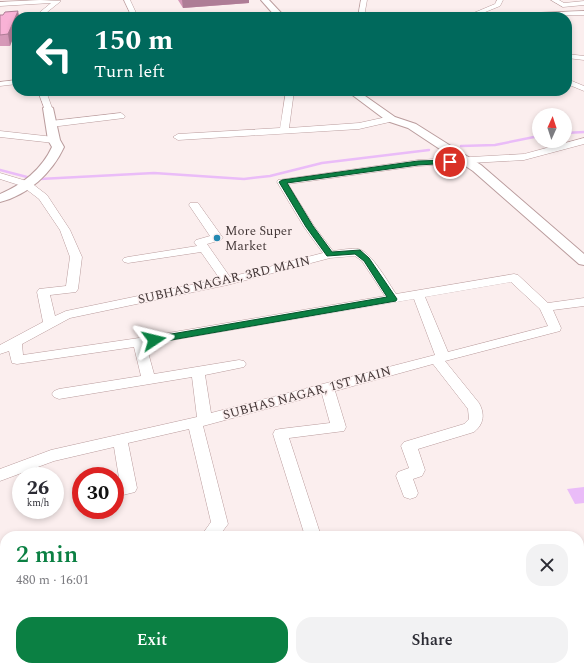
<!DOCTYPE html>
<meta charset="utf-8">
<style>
:root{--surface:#fff;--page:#f2f2f3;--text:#2b2b33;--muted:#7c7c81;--accent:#0b8043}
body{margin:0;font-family:Spectral,serif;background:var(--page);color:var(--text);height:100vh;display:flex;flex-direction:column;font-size:15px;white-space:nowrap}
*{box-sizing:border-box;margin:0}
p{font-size:13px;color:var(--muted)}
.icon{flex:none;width:22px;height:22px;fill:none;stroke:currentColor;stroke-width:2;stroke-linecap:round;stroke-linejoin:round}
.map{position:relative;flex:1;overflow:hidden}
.side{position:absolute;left:0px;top:531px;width:584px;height:140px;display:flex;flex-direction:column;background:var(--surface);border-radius:16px 16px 0 0;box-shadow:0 2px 6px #0003}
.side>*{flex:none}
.banner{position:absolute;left:12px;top:12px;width:560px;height:84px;border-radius:16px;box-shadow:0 2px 6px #0003;background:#00695c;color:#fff;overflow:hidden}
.needle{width:26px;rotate:3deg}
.fabs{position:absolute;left:532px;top:108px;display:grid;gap:8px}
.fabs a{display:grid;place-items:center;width:40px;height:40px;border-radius:50%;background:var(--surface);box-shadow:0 2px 6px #0003;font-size:20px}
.speed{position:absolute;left:12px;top:467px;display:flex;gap:8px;font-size:20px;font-weight:700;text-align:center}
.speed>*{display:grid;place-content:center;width:52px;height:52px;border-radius:50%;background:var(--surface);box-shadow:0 2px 6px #0003;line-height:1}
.speed small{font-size:10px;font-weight:400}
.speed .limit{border:6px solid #d22;background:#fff;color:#111}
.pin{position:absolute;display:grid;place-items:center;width:34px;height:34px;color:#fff;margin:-17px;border:2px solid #fff;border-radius:50%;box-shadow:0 1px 4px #0007}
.me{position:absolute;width:44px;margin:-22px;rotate:80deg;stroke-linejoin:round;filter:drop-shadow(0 0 3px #0008)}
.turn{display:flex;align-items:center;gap:14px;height:84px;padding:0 16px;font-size:18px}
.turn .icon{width:52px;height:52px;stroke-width:2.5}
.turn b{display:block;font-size:28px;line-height:34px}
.round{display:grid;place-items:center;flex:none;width:42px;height:42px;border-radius:16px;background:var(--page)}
.headline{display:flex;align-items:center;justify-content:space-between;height:68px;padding:0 16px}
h1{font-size:24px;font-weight:600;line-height:30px;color:var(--accent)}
.action{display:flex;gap:8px;margin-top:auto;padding:8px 16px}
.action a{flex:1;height:46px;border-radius:16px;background:var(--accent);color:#fff;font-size:16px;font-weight:600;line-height:46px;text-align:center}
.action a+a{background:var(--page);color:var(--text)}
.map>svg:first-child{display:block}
.water{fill:#eabcf8}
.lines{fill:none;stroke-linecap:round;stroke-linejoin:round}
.stream{stroke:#eabcf8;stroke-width:2.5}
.minor-casing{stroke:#ba9c9d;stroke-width:1}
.major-casing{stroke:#ba9c9d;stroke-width:2}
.minor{fill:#fff;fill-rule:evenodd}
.major{fill:#fff;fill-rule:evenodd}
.wall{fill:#d699b8}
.shaded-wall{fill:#ae7d96}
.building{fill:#f9b2d6;stroke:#ae7d96}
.route{fill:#0b8043;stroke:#07532c}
.poi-dot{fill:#2389b2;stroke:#fbeeee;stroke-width:1.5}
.labels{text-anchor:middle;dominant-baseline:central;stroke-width:3;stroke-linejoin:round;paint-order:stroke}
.poi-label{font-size:13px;fill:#443838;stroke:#fbeeee;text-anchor:start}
.street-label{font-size:13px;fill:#443838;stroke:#fbeeee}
</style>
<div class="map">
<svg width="584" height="671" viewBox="0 0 584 671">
<rect width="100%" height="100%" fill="#fbeeee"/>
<!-- water -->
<path class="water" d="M584,487V503L575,504L567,489Z"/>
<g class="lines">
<!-- stream -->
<g class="stream">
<path d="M565,133L584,132"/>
<path d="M461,146L495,145L539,136"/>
<path d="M0,170L27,177"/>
<path d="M40,179L154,173L244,179L270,176L322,163L429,150"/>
</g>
<!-- minor casing -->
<g class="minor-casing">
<g id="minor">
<path d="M40,0L61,1L41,17H34L51,3L0,6V2Z"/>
<path d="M124,0H130L138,17H132Z"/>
<path d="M361,0H367L364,17H358Z"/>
<path d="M497,0H503L500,6L473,17H464L495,4Z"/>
<path d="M551,0H559L564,3L584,1V5L563,7Z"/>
<path d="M584,11V15L486,17L489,15Z"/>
<path d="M567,54L584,56V60L567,58Z"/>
<path d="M567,79L584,86V91L567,84Z"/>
<path d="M17,80V84L0,86V82Z"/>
<path d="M38,91H46L52,108L51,110H45Z"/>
<path d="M286,91H294L289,128L359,123L391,116L395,119L394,121L359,129L178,140L173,137L178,134L280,128Z"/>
<path d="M363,91H382C378,95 368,95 363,94Z"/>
<path d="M121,113L125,116L124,118L51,127L47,124L51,121Z"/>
<path d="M0,131L54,137L59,140L54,143L0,137Z"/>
<path d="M584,138V144L524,160L418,166L288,184L314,226L333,251C341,250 351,248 358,249C371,251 389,284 396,294L514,274L518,275L548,303L584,298V306L553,310L561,328L560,331L445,361L479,403C485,414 484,424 474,432L418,449L425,470L422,476L413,479L418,493L416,497L410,499L404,497L396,476L398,472L409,468L401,446L404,442L464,424L469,419L468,409L433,364L335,391L346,427L344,431L289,438L321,536H305L273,434L275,430L280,429L330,423L322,394L203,426L228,524L219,536H201L211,522L189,429L128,443L137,488L135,492L115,497V485L120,484L114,447L54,461L0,481V469L51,450L197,417L192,377L59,399L54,397L52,394L54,391L59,389L141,376L134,347L17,364L12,363L9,351L0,354V345L43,322L37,292L39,289L66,286L70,257L60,230L39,199L22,186L0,179V173L30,182L47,195L70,230L82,257L78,289L76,292L50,295L55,316L66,311L220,279L201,252L128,263L124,262L122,260L124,258L128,257L197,246L194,242L196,240L210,236L189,205L190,203H198L223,238L221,240L207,244L230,277L323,253L304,227L277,182L278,180L418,160L524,154ZM355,256L362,261L385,296L139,338L23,355L22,344L70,318L227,285L330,258ZM511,282L540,309L548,326L448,352L425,297ZM414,299L435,355L211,413L205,375L244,367L246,364L244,361L239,360L154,374L146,345Z"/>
<path d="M388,666H410L412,671H390Z"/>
</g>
</g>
<!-- major casing -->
<g class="major-casing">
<g id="major">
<path d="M261,0H269L285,17H276Z"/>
<path d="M347,91H358L395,117L416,124L481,165L584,254V265L579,264L473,171L408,128L387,121Z"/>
<path d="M48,105L53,108L60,140L64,147C52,173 28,195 0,202V194C22,185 42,169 52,147L48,140L43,108Z"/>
</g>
</g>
<!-- minor -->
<use href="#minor" class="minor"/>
<!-- major -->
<use href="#major" class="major"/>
</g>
<!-- wall -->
<g class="wall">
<path d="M178,0H249V3L183,8Z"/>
<path d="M18,11L19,17H17L10,46H0V15H3Z"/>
</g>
<!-- shaded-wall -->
<g class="shaded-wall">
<path d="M182,0H249V3L183,8Z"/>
<path d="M18,11L19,17H17V29L10,46L8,34Z"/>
</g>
<!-- building -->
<path class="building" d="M18,11L8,34L0,35V15H3L5,12Z"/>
<!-- route -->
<path class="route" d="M450,160L453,162L452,163L418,165L287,183L313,226L332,252L360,250L369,258L397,299L396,301L154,343L149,340L154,337L387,297L364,261L355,254L327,256L306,227L279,182L282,180L418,161Z"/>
<!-- markers -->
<circle class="poi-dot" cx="217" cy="238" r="4"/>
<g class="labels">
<!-- poi labels -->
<g class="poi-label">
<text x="225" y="231">More Super<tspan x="225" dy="15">Market</tspan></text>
</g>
<!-- street labels -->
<g class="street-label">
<text transform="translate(224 280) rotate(-13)">SUBHAS NAGAR, 3RD MAIN</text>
<text transform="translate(307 393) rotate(-15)">SUBHAS NAGAR, 1ST MAIN</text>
</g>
</g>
</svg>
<div class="fabs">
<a><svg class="needle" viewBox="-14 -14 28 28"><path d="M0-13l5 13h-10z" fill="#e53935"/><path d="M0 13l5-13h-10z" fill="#7c7c81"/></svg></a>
</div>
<div class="speed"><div>26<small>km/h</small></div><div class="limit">30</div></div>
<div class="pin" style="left:450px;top:162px;background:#d93025"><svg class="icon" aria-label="arrive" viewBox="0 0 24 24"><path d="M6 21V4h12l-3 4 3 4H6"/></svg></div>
<svg class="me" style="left:154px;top:340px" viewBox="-20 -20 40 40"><path d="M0-17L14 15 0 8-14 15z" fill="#0b8043" stroke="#fff" stroke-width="4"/></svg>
<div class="banner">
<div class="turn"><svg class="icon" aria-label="left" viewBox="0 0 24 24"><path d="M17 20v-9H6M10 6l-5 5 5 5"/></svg><div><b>150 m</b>Turn left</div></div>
</div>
<section class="side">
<div class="headline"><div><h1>2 min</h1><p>480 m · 16:01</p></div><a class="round"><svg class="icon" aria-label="close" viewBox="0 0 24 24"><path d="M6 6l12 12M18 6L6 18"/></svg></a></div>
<div class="action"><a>Exit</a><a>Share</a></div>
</section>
</div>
